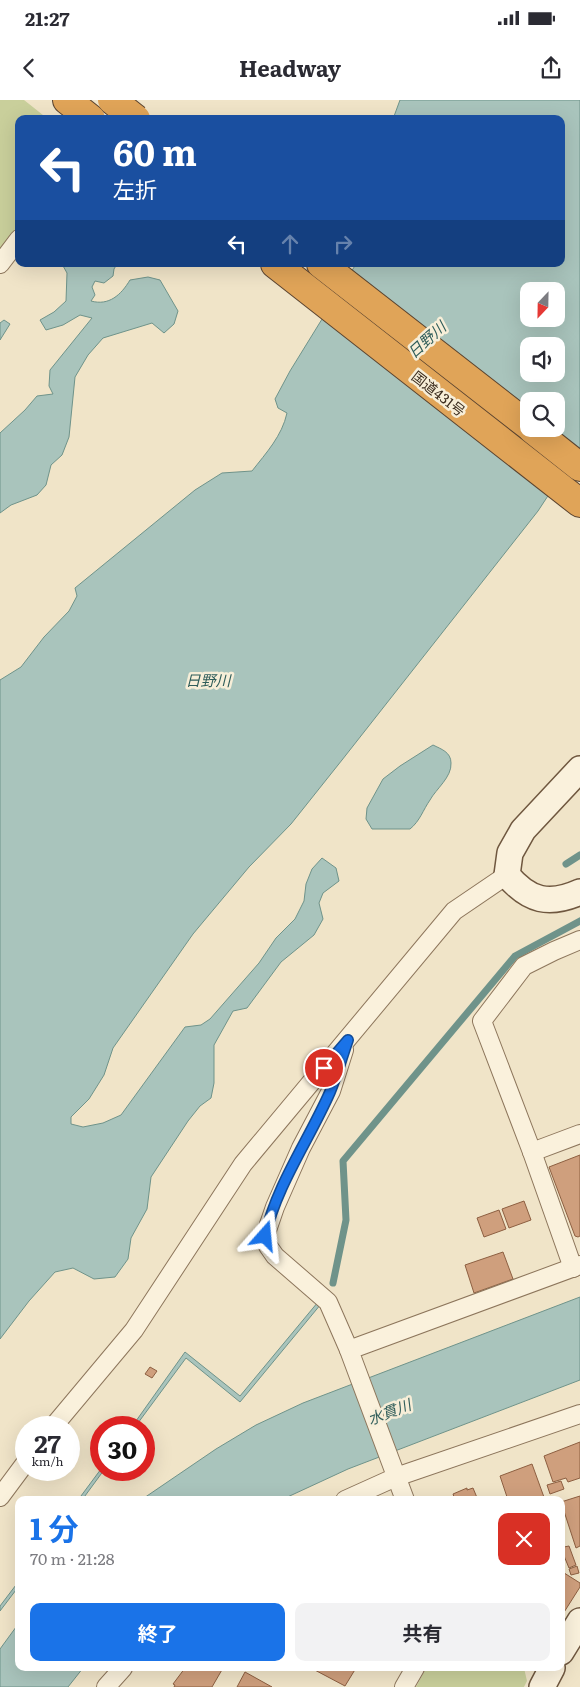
<!DOCTYPE html>
<html lang="ja">
<meta charset="utf-8">
<style>
:root{--surface:#fff;--page:#f2f2f3;--text:#2b2b33;--muted:#7c7c81;--accent:#1a73e8}
body{margin:0;font-family:Literata,"Noto Sans JP",serif;background:var(--page);color:var(--text);height:100vh;display:flex;flex-direction:column;font-size:19px;white-space:nowrap}
*{box-sizing:border-box;margin:0}
p{font-size:16px;color:var(--muted)}
.icon{flex:none;width:28px;height:28px;fill:none;stroke:currentColor;stroke-width:2;stroke-linecap:round;stroke-linejoin:round}
.map{position:relative;flex:1;overflow:hidden}
.panel{position:absolute;left:15px;top:1396px;width:550px;height:175px;display:flex;flex-direction:column;background:var(--surface);border-radius:10px;box-shadow:0 5px 20px #0002}
.panel>*{flex:none}
.guide{position:absolute;left:15px;top:15px;width:550px;height:152px;border-radius:10px;box-shadow:0 5px 20px #0002;background:#1a4fa0;color:#fff;overflow:hidden}
.needle{width:32px;rotate:202deg}
.fabs{position:absolute;left:520px;top:182px;display:grid;gap:10px}
.fabs a{display:grid;place-items:center;width:45px;height:45px;border-radius:10px;background:var(--surface);box-shadow:0 5px 20px #0002;font-size:25px}
.speed{position:absolute;left:15px;top:1316px;display:flex;gap:10px;font-size:25px;font-weight:700;text-align:center}
.speed>*{display:grid;place-content:center;width:65px;height:65px;border-radius:50%;background:var(--surface);box-shadow:0 5px 20px #0002;line-height:1}
.speed small{font-size:12px;font-weight:400}
.speed .limit{border:8px solid #d22;background:#fff;color:#111}
.pin{position:absolute;display:grid;place-items:center;width:42px;height:42px;color:#fff;margin:-21px;border:2px solid #fff;border-radius:50%;box-shadow:0 1px 5px #0007}
.me{position:absolute;width:55px;margin:-28px;rotate:18deg;stroke-linejoin:round;filter:drop-shadow(0 0 4px #0008)}
.turn{display:flex;align-items:center;gap:18px;height:105px;padding:0 15px;font-size:22px}
.turn .icon{width:65px;height:65px;stroke-width:2.5}
.turn b{display:block;font-size:35px;line-height:42px}
.lanes{display:flex;align-items:center;height:48px;padding:0 15px;background:#0003;justify-content:center;gap:25px;direction:ltr}
.lanes .off{opacity:.35}
.round{display:grid;place-items:center;flex:none;width:52px;height:52px;border-radius:10px;background:var(--page)}
.overview{display:flex;align-items:center;justify-content:space-between;height:85px;padding:0 15px}
h1{font-size:30px;font-weight:700;line-height:38px;color:var(--accent)}
.action{display:flex;gap:10px;margin-top:auto;padding:10px 15px}
.action a{flex:1;height:58px;border-radius:10px;background:var(--accent);color:#fff;font-size:20px;font-weight:700;line-height:58px;text-align:center}
.action a+a{background:var(--page);color:var(--text)}
.status{display:flex;justify-content:space-between;align-items:center;height:35px;padding:0 25px;background:var(--surface);direction:ltr}
.status svg{height:14px;fill:currentColor}
header{display:flex;justify-content:space-between;align-items:center;height:65px;padding:0 15px;background:var(--surface);font-size:22px;font-weight:700}
.map>svg:first-child{display:block}
.green{fill:#c9cf9b}
.water{fill:#a9c4bc;stroke:#6f938a;fill-rule:evenodd}
.lines{fill:none;stroke-linecap:round;stroke-linejoin:round}
.stream{stroke:#6f938a;stroke-width:7}
.building{fill:#cf9f7d;stroke:#8d5f41}
.street-casing{stroke:#8d765c;stroke-width:20}
.secondary-casing{stroke:#6f573f;stroke-width:28}
.highway-casing{stroke:#5b4430;stroke-width:30}
.street{stroke:#faf1dc;stroke-width:18}
.secondary{stroke:#faf1dc;stroke-width:25}
.highway{stroke:#e0a458;stroke-width:28}
.highway-bridge-casing{stroke:#5b4430;stroke-width:30;stroke-linecap:butt}
.highway-bridge{stroke:#e0a458;stroke-width:28}
.route-casing{stroke:#114b97;stroke-width:12}
.route{stroke:#1a73e8;stroke-width:9}
.labels{text-anchor:middle;dominant-baseline:central;stroke-width:5;stroke-linejoin:round;paint-order:stroke}
.street-label{font-size:14px;fill:#3d2e20;stroke:#f7eed8}
.water-label{font-size:15px;font-style:italic;fill:#2f5d5a;stroke:#f7eed8}
</style>
<div class="status"><b>21:27</b><svg viewBox="0 0 49 12"><path d="M0 12V9h3v3zM5 12V6h3v6zM10 12V3h3v9zM15 12V0h3v12zM26 1h20v11H26zM47 4h2v5h-2z"/></svg></div>
<header><svg class="icon" aria-label="back" viewBox="0 0 24 24"><path d="M15 5l-7 7 7 7"/></svg>Headway<svg class="icon" aria-label="share" viewBox="0 0 24 24"><path d="M12 15V3M7 8l5-5 5 5M5 13v7h14v-7"/></svg></header>
<div class="map">
<svg width="580" height="1587" viewBox="0 0 580 1587">
<rect width="100%" height="100%" fill="#f0e4c8"/>
<!-- green -->
<g class="green">
<path d="M0,0H24L48,19H19V126L0,150Z"/>
<path d="M426,1568H524L527,1581L524,1587H416Z"/>
</g>
<!-- water -->
<g class="water">
<path d="M400,0H580V347L538,411L342,660L291,724L249,767L193,834L113,948L104,975L89,999L71,1017V1024L83,1027L103,1023L121,1015L185,927L201,925L210,919L259,863L276,838L295,819L304,801L306,784L312,769L322,758L336,768L339,781L323,793L319,803L323,819L314,835L281,862L247,908L233,911L214,945V983L211,998L200,1006L188,1021L151,1077L147,1109L131,1138L128,1159L115,1177L94,1179L73,1168L55,1172L29,1201L0,1239V580L21,567L44,537L69,511L77,496L75,488L195,390L222,373L252,371C266,353 282,336 287,313L278,308L275,299L290,271L356,164H561V19H393ZM529,191H556V219H529ZM529,246H556V274H529ZM529,301H556V329H529Z"/>
<path d="M62,164H117L114,169L113,176L104,183L95,181L92,187L95,195L91,201C109,206 121,195 130,180L148,177L160,180L178,211L174,224L164,233L152,223L103,238L88,255L75,277L69,337L62,355L51,365L46,385L37,395L11,405L0,413V333L25,310L37,296L53,294L49,286L50,270L92,218L80,215L63,225L46,230L40,220L54,212L66,201L67,173Z"/>
<path d="M4,220L10,224L0,240V223Z"/>
<path d="M433,645C441,649 451,652 451,663C452,677 436,689 430,700C423,710 420,721 410,729H372L366,719L367,708L383,679L400,666Z"/>
<path d="M580,1197V1280L348,1369L281,1400H141L216,1349L256,1325L303,1303Z"/>
<path d="M318,1202L321,1204L240,1302L186,1258L135,1327L131,1328L185,1252L240,1296Z"/>
<path d="M101,1369L104,1370L82,1400H78Z"/>
<path d="M19,1481V1486L0,1511V1506Z"/>
<path d="M19,1523V1568H83L68,1587H0V1549Z"/>
</g>
<g class="lines">
<!-- stream -->
<g class="stream">
<path d="M566,764L580,755"/>
<path d="M333,1183L346,1120L343,1061L515,856L580,821"/>
</g>
</g>
<!-- building -->
<g class="building">
<path d="M580,1055V1136L578,1137L575,1136L549,1067Z"/>
<path d="M524,1101L531,1120L509,1128L502,1109Z"/>
<path d="M499,1110L506,1129L484,1137L477,1118Z"/>
<path d="M503,1152L513,1179L474,1193L465,1165Z"/>
<path d="M150,1267L157,1271L152,1278L145,1274Z"/>
<path d="M580,1342V1378L568,1382L566,1378L553,1382L544,1356Z"/>
<path d="M532,1364L545,1400H508L500,1376Z"/>
<path d="M561,1381L564,1389L550,1394L547,1385Z"/>
<path d="M467,1388V1390L473,1388L478,1400H443L454,1397L453,1394Z"/>
<path d="M580,1396V1446L576,1448L561,1402Z"/>
<path d="M569,1446L576,1465L569,1468L562,1451L564,1450V1447Z"/>
<path d="M577,1466L579,1473L571,1475L569,1469Z"/>
<path d="M561,1471L580,1483V1487L561,1517Z"/>
<path d="M185,1568H223L212,1587H174L175,1585L173,1584Z"/>
<path d="M311,1568H356L345,1586Z"/>
<path d="M245,1572L272,1587H237Z"/>
</g>
<g class="lines">
<!-- street casing -->
<g class="street-casing">
<g id="street">
<path d="M108,19L122,0"/>
<path d="M0,164L19,139"/>
<path d="M344,950L331,991L301,1048L275,1107L265,1136L268,1146L275,1156L328,1202L349,1250"/>
<path d="M532,1052L580,1034"/>
<path d="M573,1168L532,1052L482,921L524,866L554,851L580,840"/>
<path d="M52,1328L134,1230L243,1064L454,811L507,775"/>
<path d="M0,1397L26,1362"/>
<path d="M345,1400L396,1377L580,1314"/>
<path d="M405,1400L349,1250L580,1165"/>
<path d="M106,1587L123,1568"/>
<path d="M404,1587L415,1568"/>
</g>
</g>
<!-- secondary casing -->
<g class="secondary-casing">
<g id="secondary">
<path d="M580,669L523,730L510,753L507,775C529,801 549,806 580,792"/>
<path d="M561,1552L580,1521"/>
<path d="M542,1587L552,1568"/>
</g>
</g>
<!-- highway casing -->
<g class="highway-casing">
<g id="highway">
<path d="M67,0L91,19"/>
<path d="M275,164L580,403"/>
<path d="M321,164L529,326"/>
<path d="M532,329L580,367"/>
</g>
</g>
<!-- street -->
<use href="#street" class="street"/>
<!-- secondary -->
<use href="#secondary" class="secondary"/>
<!-- highway -->
<use href="#highway" class="highway"/>
<!-- highway-bridge casing -->
<g class="highway-bridge-casing">
<path id="highway-bridge" d="M112,0L136,19"/>
</g>
<!-- highway-bridge -->
<use href="#highway-bridge" class="highway-bridge"/>
</g>
<g class="lines">
<!-- route casing -->
<g class="route-casing">
<path id="route" d="M265,1136C277,1084 309,1040 330,992C337,975 342,957 348,940L324,968"/>
</g>
<!-- route -->
<use href="#route" class="route"/>
</g>
<g class="labels">
<!-- street labels -->
<g class="street-label">
<text transform="translate(439 293) rotate(38)">国道431号</text>
</g>
<!-- water labels -->
<g class="water-label">
<text transform="translate(426 239) rotate(-42)">日野川</text>
<text x="208" y="579">日野川</text>
<text transform="translate(389 1311) rotate(-21)">水貫川</text>
</g>
</g>
</svg>
<div class="fabs">
<a><svg class="needle" viewBox="-14 -14 28 28"><path d="M0-13l5 13h-10z" fill="#e53935"/><path d="M0 13l5-13h-10z" fill="#7c7c81"/></svg></a>
<a><svg class="icon" aria-label="sound" viewBox="0 0 24 24"><path d="M4 9h4l5-4v14l-5-4H4zM17 9q2 3 0 6"/></svg></a>
<a><svg class="icon" aria-label="search" viewBox="0 0 24 24"><circle cx="10" cy="10" r="6"/><path d="M15 15l6 6"/></svg></a>
</div>
<div class="speed"><div>27<small>km/h</small></div><div class="limit">30</div></div>
<div class="pin" style="left:324px;top:968px;background:#d93025"><svg class="icon" aria-label="arrive" viewBox="0 0 24 24"><path d="M6 21V4h12l-3 4 3 4H6"/></svg></div>
<svg class="me" style="left:265px;top:1136px" viewBox="-20 -20 40 40"><path d="M0-17L14 15 0 8-14 15z" fill="#1a73e8" stroke="#fff" stroke-width="4"/></svg>
<div class="guide">
<div class="turn"><svg class="icon" aria-label="left" viewBox="0 0 24 24"><path d="M17 20v-9H6M10 6l-5 5 5 5"/></svg><div><b>60 m</b>左折</div></div>
<div class="lanes"><svg class="icon" aria-label="left" viewBox="0 0 24 24"><path d="M17 20v-9H6M10 6l-5 5 5 5"/></svg><svg class="icon off" aria-label="ahead" viewBox="0 0 24 24"><path d="M12 20V5M6 11l6-6 6 6"/></svg><svg class="icon off" aria-label="right" viewBox="0 0 24 24"><path d="M7 20v-9h11M14 6l5 5-5 5"/></svg></div>
</div>
<section class="panel">
<div class="overview"><div><h1>1 分</h1><p>70 m · 21:28</p></div><a class="round" style="background:#d93025;color:#fff"><svg class="icon" aria-label="close" viewBox="0 0 24 24"><path d="M6 6l12 12M18 6L6 18"/></svg></a></div>
<div class="action"><a>終了</a><a>共有</a></div>
</section>
</div>
